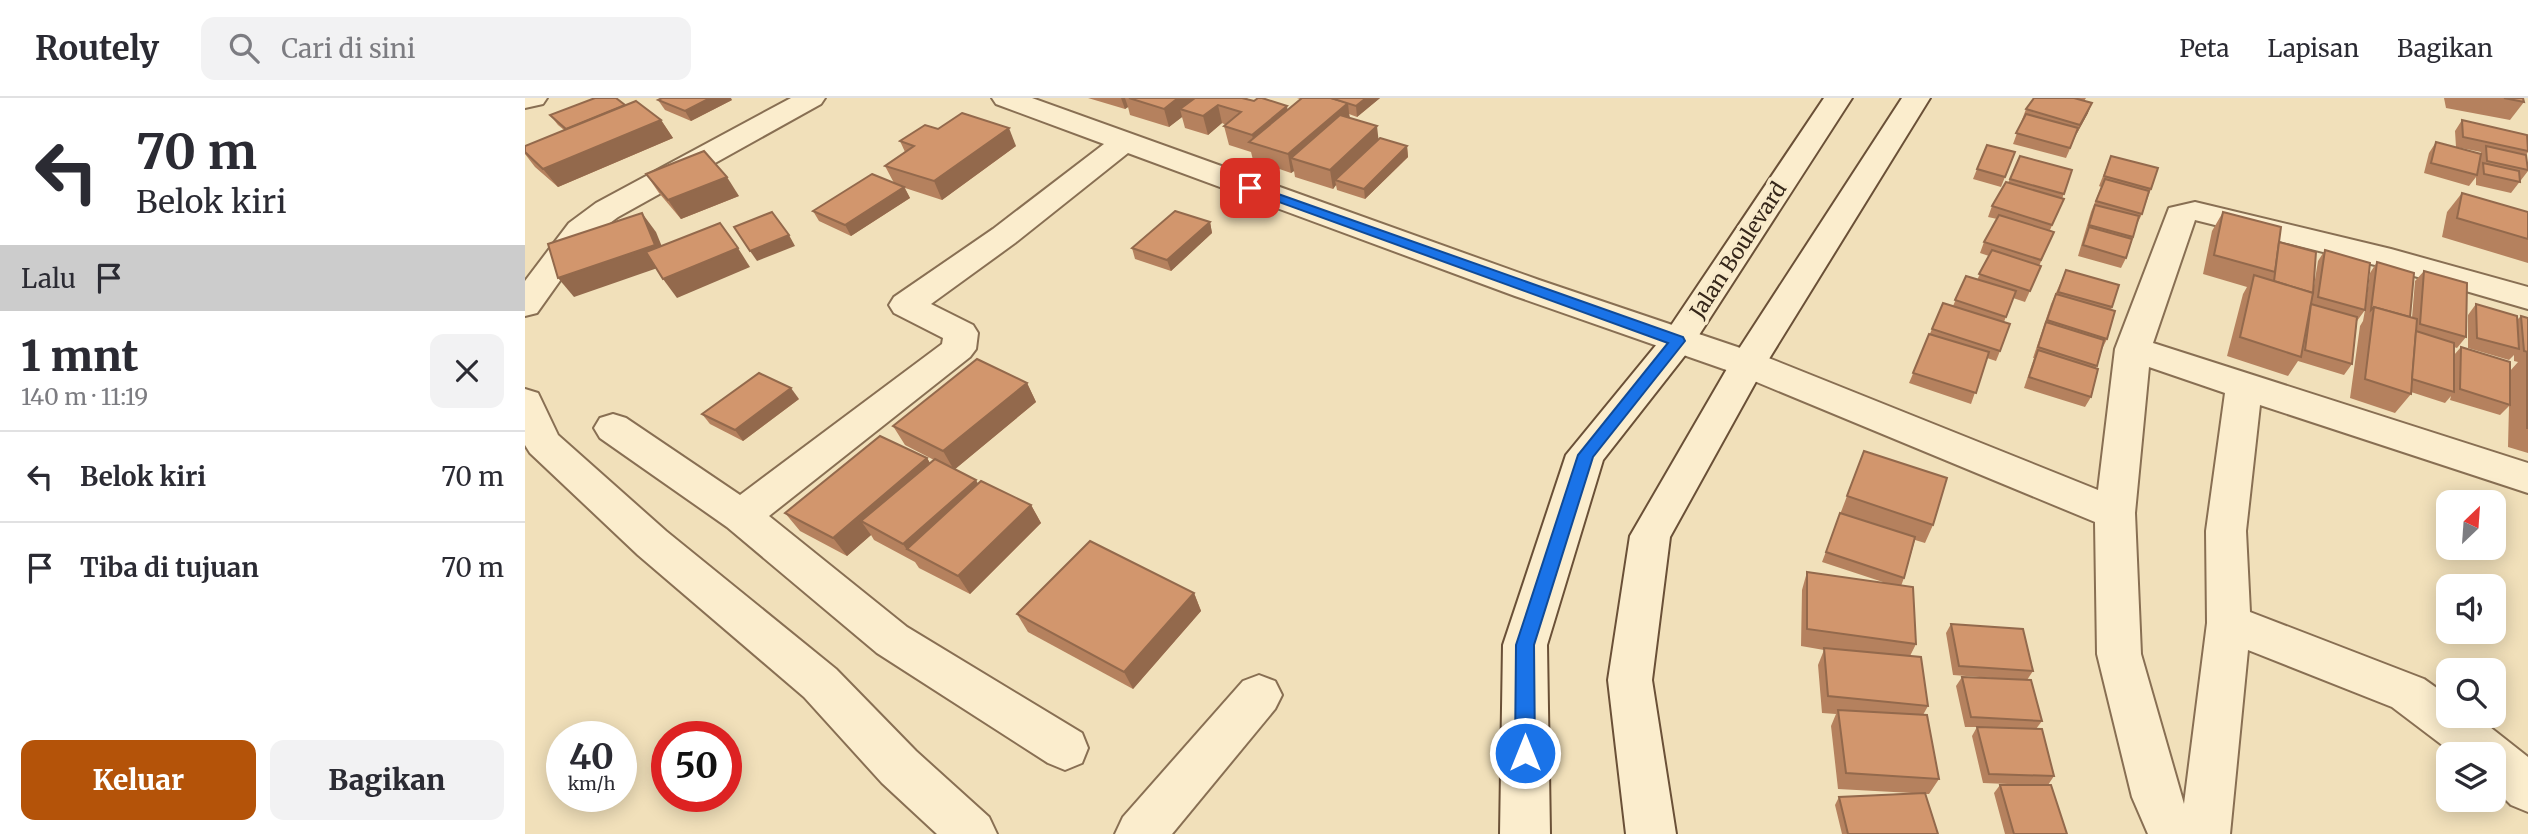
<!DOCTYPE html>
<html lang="id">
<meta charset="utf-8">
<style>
:root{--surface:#fff;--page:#f2f2f3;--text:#2b2b33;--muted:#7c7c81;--line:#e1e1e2;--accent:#b45309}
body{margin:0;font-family:Merriweather,serif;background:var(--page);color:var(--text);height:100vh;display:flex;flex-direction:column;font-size:26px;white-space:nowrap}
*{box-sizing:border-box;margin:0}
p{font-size:23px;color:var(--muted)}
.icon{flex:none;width:38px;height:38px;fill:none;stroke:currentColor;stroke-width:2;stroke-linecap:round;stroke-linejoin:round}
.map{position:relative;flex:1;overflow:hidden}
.sheet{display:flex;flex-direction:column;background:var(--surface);width:525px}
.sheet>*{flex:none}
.top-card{background:#fff;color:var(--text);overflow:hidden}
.needle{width:46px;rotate:25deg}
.fabs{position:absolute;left:1911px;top:392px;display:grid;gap:14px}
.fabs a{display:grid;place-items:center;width:70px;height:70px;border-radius:14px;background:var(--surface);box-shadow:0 4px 18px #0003;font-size:35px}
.speed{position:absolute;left:21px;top:623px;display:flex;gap:14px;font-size:35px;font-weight:700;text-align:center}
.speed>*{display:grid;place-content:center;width:91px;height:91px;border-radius:50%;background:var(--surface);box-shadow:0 4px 18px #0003;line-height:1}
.speed small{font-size:18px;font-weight:400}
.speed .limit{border:10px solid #d22;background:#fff;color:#111}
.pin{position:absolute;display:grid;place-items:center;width:60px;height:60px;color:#fff;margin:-30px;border-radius:14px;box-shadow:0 4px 10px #0006}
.me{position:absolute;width:77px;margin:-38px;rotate:0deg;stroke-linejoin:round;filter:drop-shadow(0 0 5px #0008)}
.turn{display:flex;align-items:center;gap:24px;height:147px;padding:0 21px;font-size:32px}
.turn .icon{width:91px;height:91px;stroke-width:2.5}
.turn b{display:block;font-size:49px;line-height:60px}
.then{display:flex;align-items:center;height:66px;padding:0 21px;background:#0003;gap:14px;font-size:26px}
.round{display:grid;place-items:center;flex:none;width:74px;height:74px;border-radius:14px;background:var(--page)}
.head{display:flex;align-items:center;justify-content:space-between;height:119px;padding:0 21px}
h1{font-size:42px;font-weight:800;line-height:52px}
.cta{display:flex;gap:14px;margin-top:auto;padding:14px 21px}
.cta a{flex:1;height:80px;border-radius:14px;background:var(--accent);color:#fff;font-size:28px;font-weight:800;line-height:80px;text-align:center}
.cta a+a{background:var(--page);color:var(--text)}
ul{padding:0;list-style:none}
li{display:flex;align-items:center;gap:21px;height:91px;padding:0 21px;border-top:2px solid var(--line)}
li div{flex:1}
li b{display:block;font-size:26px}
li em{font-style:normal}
header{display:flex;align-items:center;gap:42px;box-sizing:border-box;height:98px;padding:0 35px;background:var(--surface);border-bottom:2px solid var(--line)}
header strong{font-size:33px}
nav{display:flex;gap:38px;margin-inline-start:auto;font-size:24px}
.search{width:490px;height:63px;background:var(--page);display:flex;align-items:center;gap:18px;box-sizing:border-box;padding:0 24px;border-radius:14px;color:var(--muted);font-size:26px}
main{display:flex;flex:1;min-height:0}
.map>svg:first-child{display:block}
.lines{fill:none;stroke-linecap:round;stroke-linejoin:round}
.street-casing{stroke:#886f53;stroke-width:4}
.secondary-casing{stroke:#6a5037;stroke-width:4}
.street{fill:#fbedcd;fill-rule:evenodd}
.secondary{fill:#fbedcd;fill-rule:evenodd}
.wall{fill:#b5815e}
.shaded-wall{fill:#93694c}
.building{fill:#d2966d;stroke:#93694c;stroke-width:2}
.route{fill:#1a73e8;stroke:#114b97;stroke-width:2}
.labels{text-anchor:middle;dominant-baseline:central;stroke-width:7;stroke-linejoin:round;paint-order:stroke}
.street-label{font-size:21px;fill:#36271a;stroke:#f8eaca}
</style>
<header>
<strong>Routely</strong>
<div class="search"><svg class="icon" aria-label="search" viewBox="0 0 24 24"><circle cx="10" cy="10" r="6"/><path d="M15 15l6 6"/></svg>Cari di sini</div>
<nav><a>Peta</a><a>Lapisan</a><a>Bagikan</a></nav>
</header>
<main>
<section class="sheet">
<div class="top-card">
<div class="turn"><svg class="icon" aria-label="left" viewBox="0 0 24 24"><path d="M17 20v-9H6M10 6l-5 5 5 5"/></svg><div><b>70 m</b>Belok kiri</div></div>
<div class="then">Lalu<svg class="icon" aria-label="arrive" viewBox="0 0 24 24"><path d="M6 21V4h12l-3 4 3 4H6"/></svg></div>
</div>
<div class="head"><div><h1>1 mnt</h1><p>140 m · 11:19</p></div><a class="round"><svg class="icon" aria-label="close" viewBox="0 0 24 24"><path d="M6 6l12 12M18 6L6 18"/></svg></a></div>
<ul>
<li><svg class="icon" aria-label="left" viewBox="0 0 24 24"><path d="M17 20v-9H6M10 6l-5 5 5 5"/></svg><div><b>Belok kiri</b></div><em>70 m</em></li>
<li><svg class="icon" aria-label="arrive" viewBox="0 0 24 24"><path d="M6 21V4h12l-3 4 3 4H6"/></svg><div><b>Tiba di tujuan</b></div><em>70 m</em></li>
</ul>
<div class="cta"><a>Keluar</a><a>Bagikan</a></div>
</section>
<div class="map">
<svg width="2003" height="736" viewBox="0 0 2003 736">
<rect width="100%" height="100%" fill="#f1e0ba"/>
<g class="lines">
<!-- street casing -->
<g class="street-casing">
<g id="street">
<path d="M0,0H22L18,6L0,10Z"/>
<path d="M266,0H300L296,6L93,119L66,139L12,215L0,218V183L44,125L71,105Z"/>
<path d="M467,0H507L1014,182L1236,257L1573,392L1590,251L1644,110L1670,104L1866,151L2003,189V211L1858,169L1670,122L1628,245L2003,365V395L1735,307L1721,433L1725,514L1899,581L1923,598V618H1951L2003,659V714L1986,707L1969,690V656H1929L1867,609L1723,552L1705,736H1623L1607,699L1572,556L1570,424L1210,275L990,198L603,55L490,145L406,206L448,227L453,235L451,251L445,259L244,418L382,529L557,635L563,650L557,665L540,672L523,665L352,555L202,429L75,340L69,330L75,320L88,316L101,320L215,397L417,246L418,240L369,215L364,207L369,199L468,131L579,46L471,6ZM1624,269L1700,295L1681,433L1682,525L1659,706L1616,556L1610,415Z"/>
<path d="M0,291L13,295L33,337L141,433L311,571L391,653L464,719L472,736H412L357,685L279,599L113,457L5,355L0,347Z"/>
<path d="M734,577L750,583L757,597L750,611L647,736H590L598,719L718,583Z"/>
</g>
</g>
<!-- secondary casing -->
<g class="secondary-casing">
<g id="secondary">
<path d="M1299,0H1327L1165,251L1078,362L1022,547L1025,736H975L978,547L1041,357L1141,235Z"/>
<path d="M1377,0H1405L1239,269L1145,439L1127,582L1151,736H1101L1083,582L1105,438L1210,257Z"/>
</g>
</g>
<!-- street -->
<use href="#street" class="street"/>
<!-- secondary -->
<use href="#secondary" class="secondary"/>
</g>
<!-- wall -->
<g class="wall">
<path d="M563,0H722L723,1L729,3L762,8V12L775,1L772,0H855L832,19L824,16L825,20L853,41L882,48L883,59L840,101L812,92L811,87L808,91L770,79L769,73L766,75L728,62L726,54L704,47L699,28L701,27L697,25L683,37L660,30L657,19L644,29L605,17L603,9L600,11Z"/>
<path d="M1509,0H1561L1559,3L1563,15L1551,37L1541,60L1488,46L1501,11Z"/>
<path d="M1919,0H1998L1999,4L1985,22L1921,10Z"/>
<path d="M133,2H207L166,23L140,12Z"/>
<path d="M100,7L136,22L148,40L33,89L10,69L0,56V48L39,32L33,27L25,17Z"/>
<path d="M1937,22L2003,48V54L2001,57L2003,73L1986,95L1951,87V79L1944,88L1899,75L1904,55L1911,44L1955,56L1956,54L1931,49L1930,33Z"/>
<path d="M413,31L491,48L417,102L380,90L385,100L326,138L294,123L288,113L369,85L360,68L380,54L375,43Z"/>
<path d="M1490,54L1476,89L1448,81L1452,71Z"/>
<path d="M1495,58L1547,72L1537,101H1539L1525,132L1529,134L1514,168H1516L1500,204L1488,200L1479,224L1475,253L1471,263L1462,260L1446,306L1384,285L1418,205L1428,208L1441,178L1452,182L1464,158L1455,155L1459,144L1472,121L1463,119L1467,108L1483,85Z"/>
<path d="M1586,58L1626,91L1617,116L1612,126L1601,160L1596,170L1553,158L1566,114L1576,89L1574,88Z"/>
<path d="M121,76L214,98L156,121L134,95Z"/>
<path d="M1937,95L2003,114V165L1917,139L1922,114Z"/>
<path d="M1698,114L1754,145L1786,206L1793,163L1800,152L1840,212L1845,175L1852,164L1885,219L1887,220L1890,183L1899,173L1941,239L1932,250L1929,249V257L1936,249L1985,273L1993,264L1989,263V257L1984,262L1943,250V217L1951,206L1992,222L1996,218L2003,220V355L1983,349L1984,308L1975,317L1925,302L1926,298L1920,305L1886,294V296L1870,315L1825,300L1835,228L1838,223L1840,212L1832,223L1827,266L1819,277L1773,263L1763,278L1702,258L1718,196L1722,189L1678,176L1687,133Z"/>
<path d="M685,124L687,135L646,173L610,161L607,150Z"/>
<path d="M1541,172L1587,209L1586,212L1582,241L1577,251L1571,270L1566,299L1560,309L1499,290L1509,260H1508L1526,206Z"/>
<path d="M502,285L511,304L430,371L453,386L506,407L516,425L445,496L394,470L390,464L349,442L346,437L322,458L275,433L260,415L402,360L405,365L409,362L380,347L368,328Z"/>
<path d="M274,301L218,343L185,326L177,316Z"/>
<path d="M1322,398L1408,427L1400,445L1390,442L1379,480L1376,488L1391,546L1385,558L1403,608L1398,617L1414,681L1404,696H1400L1413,736H1317L1310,707L1314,699L1387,695L1313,691L1306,628L1311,616L1297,615L1293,567L1299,552L1276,548L1277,492L1282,474L1361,485L1297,464Z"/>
<path d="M669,495L676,513L608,591L503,534L492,516Z"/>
<path d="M1426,526L1508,573L1502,582L1517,623L1511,631L1529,678L1523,687L1542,736H1480L1469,695L1475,687H1507L1458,685L1447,638L1452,629H1440L1431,588L1437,579L1481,581L1428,577L1421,535Z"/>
</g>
<!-- shaded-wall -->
<g class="shaded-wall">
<path d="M185,0H206L207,2L166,23L160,13Z"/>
<path d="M596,0H600L603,9L600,11Z"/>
<path d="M653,0H682L655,11L657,19L644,29L639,11Z"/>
<path d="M841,0H855L832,19L831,8Z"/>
<path d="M823,5L825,24L766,60L769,73L766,75L763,56Z"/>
<path d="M1567,5L1563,15L1551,37L1555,27Z"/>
<path d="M693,7L697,25L683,37L678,18Z"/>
<path d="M762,8L765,26L729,45L727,37Z"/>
<path d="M136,22L148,40L33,89L18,71Z"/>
<path d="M852,28L854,46L810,82L811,87L808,91L805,72Z"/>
<path d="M484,30L491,48L417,102L409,83Z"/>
<path d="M882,48L883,59L840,101L839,91Z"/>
<path d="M202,79L214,98L156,121L143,102Z"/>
<path d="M379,89L385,100L326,138L320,127Z"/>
<path d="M117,115L131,134L144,166L49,199L33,180Z"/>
<path d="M685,124L687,135L646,173L642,162Z"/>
<path d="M264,137L270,148L232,163L225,153Z"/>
<path d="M213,150L225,169L152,200L138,181Z"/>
<path d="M502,285L511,304L429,372L418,353Z"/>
<path d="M266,290L274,301L218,343L210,332Z"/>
<path d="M402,360L413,379L336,423L346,437L322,458L308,440Z"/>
<path d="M451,382L461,400L382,452L378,446Z"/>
<path d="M506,407L516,425L445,496L433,478Z"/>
<path d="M669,495L676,513L608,591L599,574Z"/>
</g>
<!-- building -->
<g class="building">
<path d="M70,0H91L100,7L41,31L25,17Z"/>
<path d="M137,0H185L160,13L133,2Z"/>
<path d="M604,0H653L639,11Z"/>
<path d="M670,0H717L729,3L733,0H737L762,8L727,37L699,28L716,14L693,7L678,18L655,11Z"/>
<path d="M777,0H806L823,5L763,56L724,44Z"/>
<path d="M806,0H841L831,8Z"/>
<path d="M1509,0H1549L1567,5L1555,27L1501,11Z"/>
<path d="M1979,0H1998L1999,4Z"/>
<path d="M111,3L136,22L18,71L0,54V48Z"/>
<path d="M437,15L484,30L409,83L360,68L389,48L375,43L400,27L413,31Z"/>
<path d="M1501,16L1553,30L1545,50L1491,35Z"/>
<path d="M815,17L852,28L805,72L766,60Z"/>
<path d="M1937,22L2002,37L2003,53L1938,39Z"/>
<path d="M855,40L882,48L839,91L810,82Z"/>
<path d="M1911,44L1956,56L1952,77L1906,65Z"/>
<path d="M1462,47L1490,54L1480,79L1452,71Z"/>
<path d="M1961,48L2001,57L2003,72L1962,63Z"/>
<path d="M179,53L202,79L143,102L121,76Z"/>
<path d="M1495,58L1547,72L1539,96L1485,81Z"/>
<path d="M1586,58L1633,70L1626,91L1579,78Z"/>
<path d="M1958,65L1994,73L1995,84L1959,76Z"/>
<path d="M347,76L379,89L320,127L288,113Z"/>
<path d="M1580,81L1624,93L1617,116L1571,103Z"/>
<path d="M1481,84L1539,101L1527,127L1467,108Z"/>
<path d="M1937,95L2003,114V141L1932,120Z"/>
<path d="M1570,107L1614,118L1608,139L1564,127Z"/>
<path d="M650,113L685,124L642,162L607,150Z"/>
<path d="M247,114L264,137L225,153L209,129Z"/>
<path d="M1698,114L1756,129L1750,174L1689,157Z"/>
<path d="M117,115L130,147L33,180L23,146Z"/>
<path d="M1474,117L1529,134L1516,162L1459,144Z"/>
<path d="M195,125L213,150L138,181L121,154Z"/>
<path d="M1564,129L1607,141L1601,160L1558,147Z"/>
<path d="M1754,144L1791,154L1788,195L1749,183Z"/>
<path d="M1467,152L1516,168L1505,193L1454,176Z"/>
<path d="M1800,152L1845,165L1840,212L1793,199Z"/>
<path d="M1852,164L1889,175L1885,219L1849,209L1846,212Z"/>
<path d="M1541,172L1594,187L1587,209L1533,194Z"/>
<path d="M1899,173L1942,185L1941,239L1895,226Z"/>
<path d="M1729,177L1788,195L1776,259L1715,239Z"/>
<path d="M1441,178L1491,193L1481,219L1430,202Z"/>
<path d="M1531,196L1590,213L1582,241L1522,222Z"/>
<path d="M1418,205L1485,226L1475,253L1407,231Z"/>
<path d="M1786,206L1832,219L1827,266L1780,252Z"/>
<path d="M1951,206L1992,218L1994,251L1952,240Z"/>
<path d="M1849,209L1892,221L1886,296L1840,281Z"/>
<path d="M1996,218L2003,220V254L1999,253Z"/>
<path d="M1521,224L1579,242L1572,268L1513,249Z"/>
<path d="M1891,233L1929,245V294L1887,281Z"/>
<path d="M1404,236L1464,254L1451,295L1388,275Z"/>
<path d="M1936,249L1985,264V307L1935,291Z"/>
<path d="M1513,252L1573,271L1566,299L1504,279Z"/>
<rect x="2002" y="255" width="1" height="75"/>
<path d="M452,261L502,285L418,353L368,328Z"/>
<path d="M234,275L266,290L210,332L177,316Z"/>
<path d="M355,338L402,360L308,440L260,415Z"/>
<path d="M1339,353L1422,380L1408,427L1322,398Z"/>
<path d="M410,361L451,382L378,446L336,423Z"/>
<path d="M456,383L506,407L433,478L382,451Z"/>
<path d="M1315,415L1390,439L1379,480L1301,454Z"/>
<path d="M565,443L669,495L599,574L492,516Z"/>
<path d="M1282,474L1388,489L1391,546L1282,531Z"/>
<path d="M1426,526L1498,531L1508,573L1434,568Z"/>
<path d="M1299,550L1396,559L1403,608L1303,598Z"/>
<path d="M1437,579L1506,582L1517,623L1446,619Z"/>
<path d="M1313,612L1402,617L1414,681L1321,675Z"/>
<path d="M1452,629L1517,631L1529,678L1464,676Z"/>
<path d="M1475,687H1526L1542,736H1489Z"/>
<path d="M1400,695L1413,736H1323L1314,699Z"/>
</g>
<!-- route -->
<path class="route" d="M725,86L1158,239L1160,243L1068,359L1009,547L1010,655L1007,661L1000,664L993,661L990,655L991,547L1053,357L1143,245L721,92V87Z"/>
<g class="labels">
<!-- street labels -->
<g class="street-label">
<text transform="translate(1213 152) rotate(-57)">Jalan Boulevard</text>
</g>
</g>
</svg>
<div class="fabs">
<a><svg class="needle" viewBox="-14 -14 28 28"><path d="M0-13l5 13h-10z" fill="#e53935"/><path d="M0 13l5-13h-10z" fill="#7c7c81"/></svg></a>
<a><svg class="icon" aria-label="sound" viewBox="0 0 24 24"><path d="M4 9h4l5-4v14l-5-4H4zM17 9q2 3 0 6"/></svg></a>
<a><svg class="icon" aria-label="search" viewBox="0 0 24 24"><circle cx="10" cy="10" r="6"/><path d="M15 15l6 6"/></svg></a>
<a><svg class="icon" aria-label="layers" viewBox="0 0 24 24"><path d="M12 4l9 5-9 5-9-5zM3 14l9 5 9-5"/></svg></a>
</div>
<div class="speed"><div>40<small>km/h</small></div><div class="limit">50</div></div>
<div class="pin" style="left:725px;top:90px;background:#d93025"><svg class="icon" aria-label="arrive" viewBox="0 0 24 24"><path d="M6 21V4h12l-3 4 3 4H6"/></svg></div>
<svg class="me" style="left:1000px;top:655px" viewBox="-20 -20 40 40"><circle r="17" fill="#1a73e8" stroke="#fff" stroke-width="3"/><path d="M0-11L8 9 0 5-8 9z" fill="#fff"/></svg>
</div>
</main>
